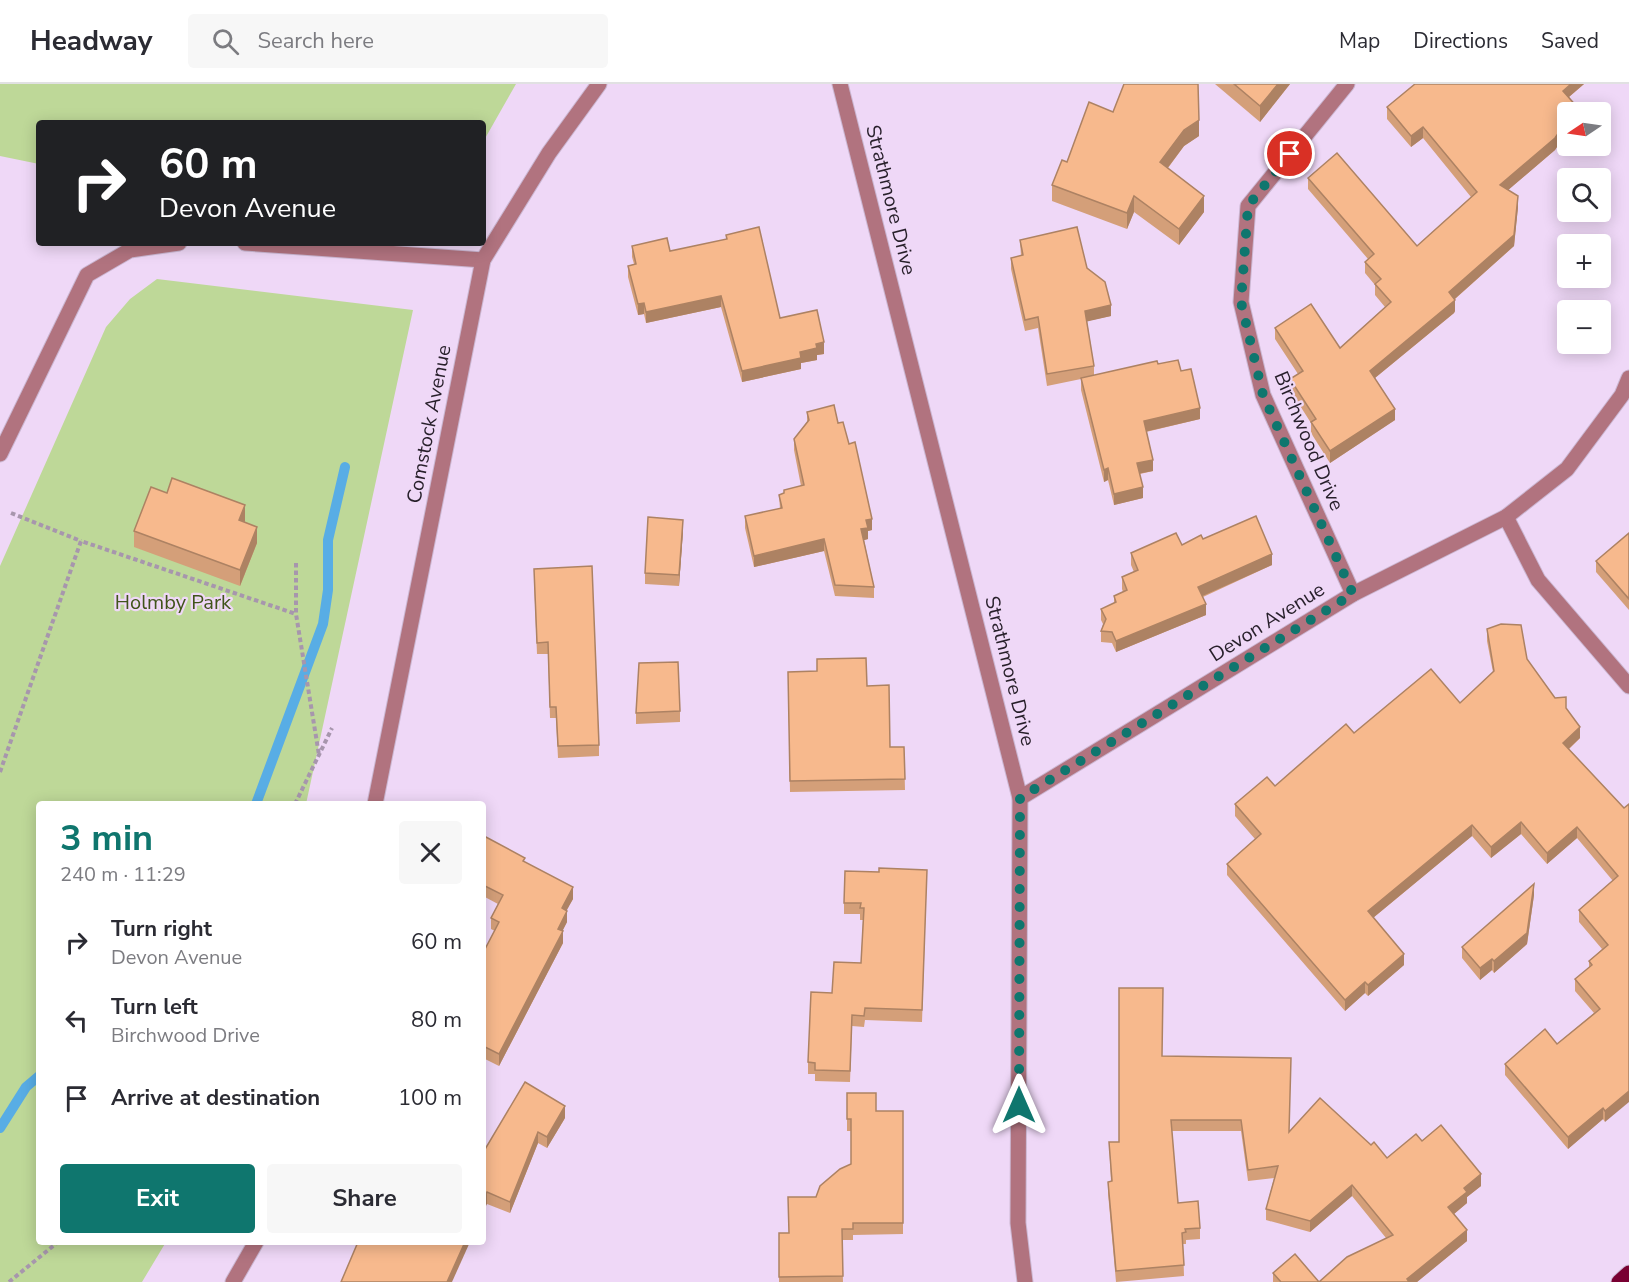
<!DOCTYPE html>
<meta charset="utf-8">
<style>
:root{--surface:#fff;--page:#f7f7f7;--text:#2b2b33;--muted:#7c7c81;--line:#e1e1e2;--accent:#0f766e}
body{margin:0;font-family:"Nunito Sans",sans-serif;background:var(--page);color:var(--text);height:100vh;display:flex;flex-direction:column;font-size:22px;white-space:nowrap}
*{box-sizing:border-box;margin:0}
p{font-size:20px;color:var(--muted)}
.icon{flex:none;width:33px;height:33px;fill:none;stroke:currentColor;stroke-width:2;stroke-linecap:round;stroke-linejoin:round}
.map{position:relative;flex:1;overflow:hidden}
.details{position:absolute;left:36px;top:717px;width:450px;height:444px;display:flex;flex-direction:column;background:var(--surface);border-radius:6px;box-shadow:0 3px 15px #0003}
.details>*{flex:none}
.hud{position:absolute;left:36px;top:36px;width:450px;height:126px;border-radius:6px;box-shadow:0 3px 15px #0003;background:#202124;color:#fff;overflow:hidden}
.needle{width:39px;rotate:257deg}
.tools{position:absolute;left:1557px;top:18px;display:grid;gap:12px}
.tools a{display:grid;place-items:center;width:54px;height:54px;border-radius:6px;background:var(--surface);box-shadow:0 3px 15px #0003;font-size:30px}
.pin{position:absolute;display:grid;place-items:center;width:51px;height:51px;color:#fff;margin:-26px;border:3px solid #fff;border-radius:50%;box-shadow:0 2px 6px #0007}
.me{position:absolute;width:66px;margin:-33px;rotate:0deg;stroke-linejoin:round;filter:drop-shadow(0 0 4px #0008)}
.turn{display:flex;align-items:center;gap:21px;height:126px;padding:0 24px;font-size:27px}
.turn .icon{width:78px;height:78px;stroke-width:2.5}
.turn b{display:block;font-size:42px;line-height:51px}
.round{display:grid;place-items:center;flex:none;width:63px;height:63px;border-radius:6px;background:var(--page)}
.headline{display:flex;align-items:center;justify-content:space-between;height:102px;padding:0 24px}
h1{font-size:36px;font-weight:700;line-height:45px;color:var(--accent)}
.primary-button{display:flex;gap:12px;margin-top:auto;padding:12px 24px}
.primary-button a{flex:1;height:69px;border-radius:6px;background:var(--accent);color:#fff;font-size:24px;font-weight:700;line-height:69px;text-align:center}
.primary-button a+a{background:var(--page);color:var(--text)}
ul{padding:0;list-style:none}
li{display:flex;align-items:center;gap:18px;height:78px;padding:0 24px}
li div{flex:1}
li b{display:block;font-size:22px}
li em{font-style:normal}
header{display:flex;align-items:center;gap:36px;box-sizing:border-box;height:84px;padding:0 30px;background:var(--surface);border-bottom:2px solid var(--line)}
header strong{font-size:28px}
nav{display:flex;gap:33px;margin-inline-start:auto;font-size:21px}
.search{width:420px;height:54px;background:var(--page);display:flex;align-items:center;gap:15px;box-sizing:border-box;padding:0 21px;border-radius:6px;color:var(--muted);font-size:22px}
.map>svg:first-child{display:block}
.green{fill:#bed898}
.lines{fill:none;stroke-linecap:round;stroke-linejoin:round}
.stream{stroke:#58ade5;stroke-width:10}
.minor-casing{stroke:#cbb7d2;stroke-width:17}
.major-casing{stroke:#cbb7d2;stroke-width:17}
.path{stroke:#a796ad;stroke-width:4;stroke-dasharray:4.5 3;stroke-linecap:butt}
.minor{stroke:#b1737f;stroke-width:15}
.major{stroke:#790032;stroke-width:15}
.wall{fill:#d49f79}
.shaded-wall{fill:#ad8263}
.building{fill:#f7b98d;stroke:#ad8263;stroke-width:1.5}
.route{stroke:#0f766e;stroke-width:10;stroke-dasharray:0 18}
.labels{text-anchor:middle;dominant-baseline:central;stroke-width:4.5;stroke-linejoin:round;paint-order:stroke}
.street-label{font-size:20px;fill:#271f2a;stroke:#efd8f7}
.park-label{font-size:20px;fill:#40541a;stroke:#efd8f7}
</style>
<header>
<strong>Headway</strong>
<div class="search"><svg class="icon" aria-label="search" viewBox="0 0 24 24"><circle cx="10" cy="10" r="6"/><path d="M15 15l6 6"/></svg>Search here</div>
<nav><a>Map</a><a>Directions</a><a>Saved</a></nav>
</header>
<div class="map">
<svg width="1629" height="1198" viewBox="0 0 1629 1198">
<rect width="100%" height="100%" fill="#efd8f7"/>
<!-- green -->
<g class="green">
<path d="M0,0H516L483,58V39H39V80L0,72Z"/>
<path d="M157,195L413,226L306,720H39V1158H166L142,1198H0V482L106,243L130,215Z"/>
</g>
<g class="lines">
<!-- stream -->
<g class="stream">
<path d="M256,720L323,540L328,506V456L345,383"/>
<path d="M0,1044L26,1003L39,992"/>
</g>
<!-- minor casing -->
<g class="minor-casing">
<g id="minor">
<path d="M840,0L1020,714L1018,1139L1025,1198"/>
<path d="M1347,0L1248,122L1241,218L1263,311L1353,510"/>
<path d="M245,159L483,176"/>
<path d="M0,370L87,191L130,166L179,159"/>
<path d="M1506,433L1538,496L1629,602"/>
<path d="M1020,714L1353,510L1506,433L1567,385L1622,311L1629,294"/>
<path d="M375,720L483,176L549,69L599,0"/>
<path d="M233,1198L256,1158"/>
</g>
</g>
<!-- major casing -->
<g class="major-casing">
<path id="major" d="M1619,1198L1629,1189"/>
</g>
<!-- path -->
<g class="path">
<path d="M11,429L81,457"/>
<path d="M296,479V530L319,671"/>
<path d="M0,688L81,457L296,530"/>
<path d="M295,720L332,644"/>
<path d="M9,1198L58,1158"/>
</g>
<!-- minor -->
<use href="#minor" class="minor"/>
<!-- major -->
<use href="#major" class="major"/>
</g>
<!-- wall -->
<g class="wall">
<path d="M1215,0H1290L1260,38Z"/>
<path d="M1415,0H1584L1569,13L1579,28L1555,66L1508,106L1518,123L1514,162L1455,215V227L1454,229L1375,294L1395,336L1330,379L1311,349V339L1290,306V295L1298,290L1275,255V244L1340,264L1385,223L1375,211V201L1365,189V178L1368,175L1308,105V94L1417,162L1471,113L1423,54L1411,63L1387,35V23Z"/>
<path d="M1113,28L1199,52L1184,62L1168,84L1204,128L1179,161L1134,128L1127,145L1052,117V101L1067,78Z"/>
<path d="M1020,156L1087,184L1111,232L1087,237L1094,282V292L1158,280L1181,287L1200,335L1146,348L1153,387L1140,390L1143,414L1114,421L1108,396L1104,398L1081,306V295L1047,302L1038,244L1025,247L1011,185V174L1021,172Z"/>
<path d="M632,162L670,167L780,234L824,270L817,271V276L801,279V285L742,298L721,223L646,239L644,230L638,231L628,193V182L634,180L632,173Z"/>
<path d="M807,328L838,339L872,446L868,447V455L864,456L874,503V514L835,512L824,467L754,483L745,444V432L780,425L779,411L784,410V406L801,402L794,366V355L807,338Z"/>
<path d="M245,437V438L257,459L240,502L134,463V447Z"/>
<path d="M683,447L679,502L645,500V489Z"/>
<path d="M1629,449V526L1596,488V477Z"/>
<path d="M1203,455L1272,481L1203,513L1206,531L1116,568L1112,559L1101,558V547L1103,540L1101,536V525L1114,520V512L1123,508L1122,505V493L1134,488L1131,481V469L1182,461Z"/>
<path d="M534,496L599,661V672L558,674L556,634H550L548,570H537Z"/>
<path d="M1487,545L1527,575L1555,614L1566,625L1580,654L1569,665L1624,724L1605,1038L1603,1035L1568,1065L1505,991V980L1557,960L1594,929L1575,907V895L1589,884V877L1602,865L1579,838V826L1613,797L1577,754L1547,780L1521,750L1491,774L1472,752L1373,834L1404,881L1368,912L1365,909L1345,927L1227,791V780L1255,755L1235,732V720L1275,702L1354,649L1460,619L1493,588L1487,557Z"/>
<path d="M788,588L867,602L890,663H904L905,706L790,708Z"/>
<path d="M680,627V638L636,640V629Z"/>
<path d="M483,753L525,778L573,815L566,826L567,838L562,847L563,859L499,982L483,974V869L495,847L491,845V834L498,820L483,812Z"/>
<path d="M927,786L922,938L865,936L864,943L852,942L850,998L815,997V990H808V978L832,909L861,879L863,836H860V830H844V819L879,788Z"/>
<path d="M1534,811L1527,860L1494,889L1492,886L1480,896L1462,874V863Z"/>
<path d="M1162,972L1290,1048L1371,1061L1387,1074L1422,1057L1481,1102L1467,1113V1119L1454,1130L1467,1157L1417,1198H1319L1386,1154L1352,1112L1310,1148L1266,1136V1125L1274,1094L1248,1097L1241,1047H1172L1178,1119L1200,1144V1155L1186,1156V1160H1183L1184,1192L1116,1198L1108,1109V1098L1111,1097L1109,1058H1119Z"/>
<path d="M847,1009L876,1027H903V1150L853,1151V1156H842L843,1198H779V1149H789L816,1113L851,1080V1047H847Z"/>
<path d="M565,1034L547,1064L538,1059L510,1129L487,1120L484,1067Z"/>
<path d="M1273,1189L1319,1198H1273Z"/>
</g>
<!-- shaded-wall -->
<g class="shaded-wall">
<path d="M1278,0H1290L1260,38V22Z"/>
<path d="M1571,0H1584L1563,18V7Z"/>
<path d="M1568,35V46L1555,66L1500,113V101Z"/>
<path d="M1199,36V52L1184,62L1160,94V78L1184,46Z"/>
<path d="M1423,43V54L1411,63V52Z"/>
<path d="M1134,112V128L1127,145V129Z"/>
<path d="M1204,112V128L1179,161V145Z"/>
<path d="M1518,112V123L1514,162L1449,220V208Z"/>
<path d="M721,212V223L646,239V228Z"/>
<path d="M1455,216V227L1454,229L1370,298V287Z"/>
<path d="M644,219V230L638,231V220Z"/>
<path d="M1111,221V232L1085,238V227Z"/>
<path d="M824,258V270L817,271V276L801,279V285L742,298V287L800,268L816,260Z"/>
<path d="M1200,324V335L1144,348V337Z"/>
<path d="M1395,325V336L1330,379V367Z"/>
<path d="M1153,376V387L1137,390V379Z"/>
<path d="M1108,384V396L1104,398V386Z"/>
<path d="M1143,403V414L1114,421V410Z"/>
<path d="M245,421V437L239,453V436Z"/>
<path d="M872,435V446L868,447V455L861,457V445L866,436Z"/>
<path d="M683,436V447L679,502V491Z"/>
<path d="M257,443V459L240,502V486Z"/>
<path d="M824,455V467L754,483V472Z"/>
<path d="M1272,470V481L1198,514V503Z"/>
<path d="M1206,520V531L1116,568V557Z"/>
<path d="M1580,643V654L1563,670V659Z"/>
<path d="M1521,738V750L1491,774V763Z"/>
<path d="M1472,741V752L1368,838V827Z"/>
<path d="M1577,743V754L1547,780V769Z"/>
<path d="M1534,800V811L1527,860L1494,889V877Z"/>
<path d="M573,803V815L562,835V824Z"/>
<path d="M567,827V838L558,856V845Z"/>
<path d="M563,847V859L499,982V970Z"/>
<path d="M1404,870V881L1368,912V901Z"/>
<path d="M1492,875V886L1480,896V884Z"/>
<path d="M1365,898V909L1345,927V916Z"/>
<path d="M1629,1007V1018L1605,1038V1027Z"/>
<path d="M565,1022V1034L547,1064V1053Z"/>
<path d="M1603,1024V1035L1568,1065V1053Z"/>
<path d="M538,1048V1059L510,1129V1118Z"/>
<path d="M1481,1090V1102L1467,1113V1119L1448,1135V1123L1464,1104Z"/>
<path d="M1352,1101V1112L1310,1148V1137Z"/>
<path d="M487,1108V1120L483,1128V1117Z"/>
<path d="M1467,1146V1157L1417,1198H1407V1195Z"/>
<path d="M465,1158H470L452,1198H447Z"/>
</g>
<!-- building -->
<g class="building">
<path d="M1124,0H1198L1199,36L1184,46L1160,78L1204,112L1179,145L1134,112L1127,129L1052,101L1062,76L1067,78L1089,18L1113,28Z"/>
<path d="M1234,0H1278L1260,22Z"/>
<path d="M1415,0H1571L1563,7L1579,25L1574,28H1568V35L1555,54L1500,101L1518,112L1514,151L1449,208L1455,216L1454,217L1370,287L1395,325L1330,367L1311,338L1316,335L1290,295L1303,287L1275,244L1311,220L1340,264L1391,218L1375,200L1381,195L1365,178L1374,170L1308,94L1337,69L1417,162L1477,108L1423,43L1411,52L1387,23Z"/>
<path d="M759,143L780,234L817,226L824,258L816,260L817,264L800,268L801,274L742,287L721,212L646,228L644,219L638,220L628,182L636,180L632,162L667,154L670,167L727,155L726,151Z"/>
<path d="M1077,143L1087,184L1105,198L1111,221L1085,227L1094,282L1047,290L1038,233L1025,236L1011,174L1023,171L1020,156Z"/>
<path d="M1178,276L1181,287L1191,285L1200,324L1144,337L1153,376L1137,379L1143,403L1114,410L1108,384L1104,386L1081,294L1157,277L1158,280Z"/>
<path d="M834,321L838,339L843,338L849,360L855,358L872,435L866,436L868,444L861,445L874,503L835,501L824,455L754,472L745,432L782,424L779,411L784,409V406L804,401L794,355L809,336L807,328Z"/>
<path d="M172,394L245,421L239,436L257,443L240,486L134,447L151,403L167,409Z"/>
<path d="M1256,432L1272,470L1198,503L1206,520L1116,557L1112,548L1101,547L1106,535L1101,525L1116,518L1114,512L1127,506L1122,493L1138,486L1131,469L1176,449L1182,461L1201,451L1203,455Z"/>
<path d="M648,433L683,436L679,491L645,489Z"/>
<path d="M1629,449V515L1596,477Z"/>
<path d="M592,482L599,661L558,662L556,623H550L548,558L537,559L534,485Z"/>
<path d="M1501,540L1521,541L1527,575L1555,614L1566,613V624L1580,643L1563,659L1624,724L1629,720V1007L1605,1027L1603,1024L1568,1053L1505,980L1545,945L1557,960L1600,925L1575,895L1592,881L1589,877L1608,861L1579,826L1618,792L1577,743L1547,769L1521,738L1491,763L1472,741L1368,827L1404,870L1368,901L1365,898L1345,916L1227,780L1261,750L1235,720L1267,693L1275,702L1346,640L1354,649L1431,585L1460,619L1494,587L1487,545Z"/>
<path d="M866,574L867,602L889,601L890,663H904L905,695L790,697L788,588L817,587V575Z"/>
<path d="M678,578L680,627L636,629L639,579Z"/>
<path d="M484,752L525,774L523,777L573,803L562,824L567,827L558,845L563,847L499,970L483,962V869L499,838L491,834L503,811L483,801Z"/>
<path d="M879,784L927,786L922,926L865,924L864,932L852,931L850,987L815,986V979L808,978L811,908L832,909L834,878L861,879L864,824H860L861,819H844L845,787L879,788Z"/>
<path d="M1534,800L1527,849L1494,877L1492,875L1480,884L1462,863Z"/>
<path d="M1119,904H1163L1162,972L1291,974L1289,1048L1320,1014L1371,1061L1374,1058L1387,1074L1416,1050L1422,1057L1441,1041L1481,1090L1464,1104L1467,1108L1448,1123L1467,1146L1407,1195L1409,1198H1319L1347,1173L1393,1151L1352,1101L1310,1137L1266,1125L1278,1082L1248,1086L1241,1036H1171L1178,1119L1198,1117L1200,1144L1185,1145L1186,1148L1182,1149L1184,1181L1116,1187L1108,1098L1112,1097L1109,1058H1119Z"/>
<path d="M525,998L565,1022L547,1053L538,1048L510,1118L487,1108L483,1117V1066L484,1067Z"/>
<path d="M847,1009H876V1027H903V1139H853V1145H842L843,1192L779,1193V1149H789L788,1113H816L820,1102L840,1085L851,1080V1035H847Z"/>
<path d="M358,1158H465L447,1198H341Z"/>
<path d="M1295,1170L1319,1198H1281L1273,1189Z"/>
</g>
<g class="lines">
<!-- route -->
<path class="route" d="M1019,1021L1020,714L1353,510L1263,311L1241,218L1248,122L1290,70"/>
</g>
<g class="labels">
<!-- street labels -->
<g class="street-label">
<text transform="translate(891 116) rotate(76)">Strathmore Drive</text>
<text transform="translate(429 340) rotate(-79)">Comstock Avenue</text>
<text transform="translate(1309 357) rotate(67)">Birchwood Drive</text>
<text transform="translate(1267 538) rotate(-32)">Devon Avenue</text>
<text transform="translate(1010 587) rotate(76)">Strathmore Drive</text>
</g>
<!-- park labels -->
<g class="park-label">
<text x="173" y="518">Holmby Park</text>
</g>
</g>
</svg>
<div class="tools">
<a><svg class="needle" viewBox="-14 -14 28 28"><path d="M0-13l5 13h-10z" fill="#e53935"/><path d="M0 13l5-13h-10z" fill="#7c7c81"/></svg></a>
<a><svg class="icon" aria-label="search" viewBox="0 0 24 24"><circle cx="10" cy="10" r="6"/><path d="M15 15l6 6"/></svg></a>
<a>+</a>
<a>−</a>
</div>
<div class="pin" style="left:1290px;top:70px;background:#d93025"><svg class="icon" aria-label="arrive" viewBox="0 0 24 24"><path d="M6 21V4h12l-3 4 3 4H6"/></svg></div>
<svg class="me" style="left:1019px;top:1021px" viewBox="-20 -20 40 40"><path d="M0-17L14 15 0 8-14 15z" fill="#0f766e" stroke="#fff" stroke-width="4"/></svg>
<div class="hud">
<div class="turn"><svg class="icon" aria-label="right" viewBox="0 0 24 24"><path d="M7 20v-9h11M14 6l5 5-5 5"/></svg><div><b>60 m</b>Devon Avenue</div></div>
</div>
<section class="details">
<div class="headline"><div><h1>3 min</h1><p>240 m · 11:29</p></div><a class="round"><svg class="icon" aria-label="close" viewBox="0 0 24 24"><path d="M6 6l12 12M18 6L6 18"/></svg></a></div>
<ul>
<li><svg class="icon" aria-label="right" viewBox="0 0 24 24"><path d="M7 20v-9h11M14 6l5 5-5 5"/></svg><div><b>Turn right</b><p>Devon Avenue</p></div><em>60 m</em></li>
<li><svg class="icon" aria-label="left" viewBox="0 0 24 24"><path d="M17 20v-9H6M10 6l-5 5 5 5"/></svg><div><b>Turn left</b><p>Birchwood Drive</p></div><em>80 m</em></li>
<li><svg class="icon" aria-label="arrive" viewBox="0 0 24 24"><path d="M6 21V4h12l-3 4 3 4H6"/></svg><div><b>Arrive at destination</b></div><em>100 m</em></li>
</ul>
<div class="primary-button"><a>Exit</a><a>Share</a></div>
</section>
</div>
